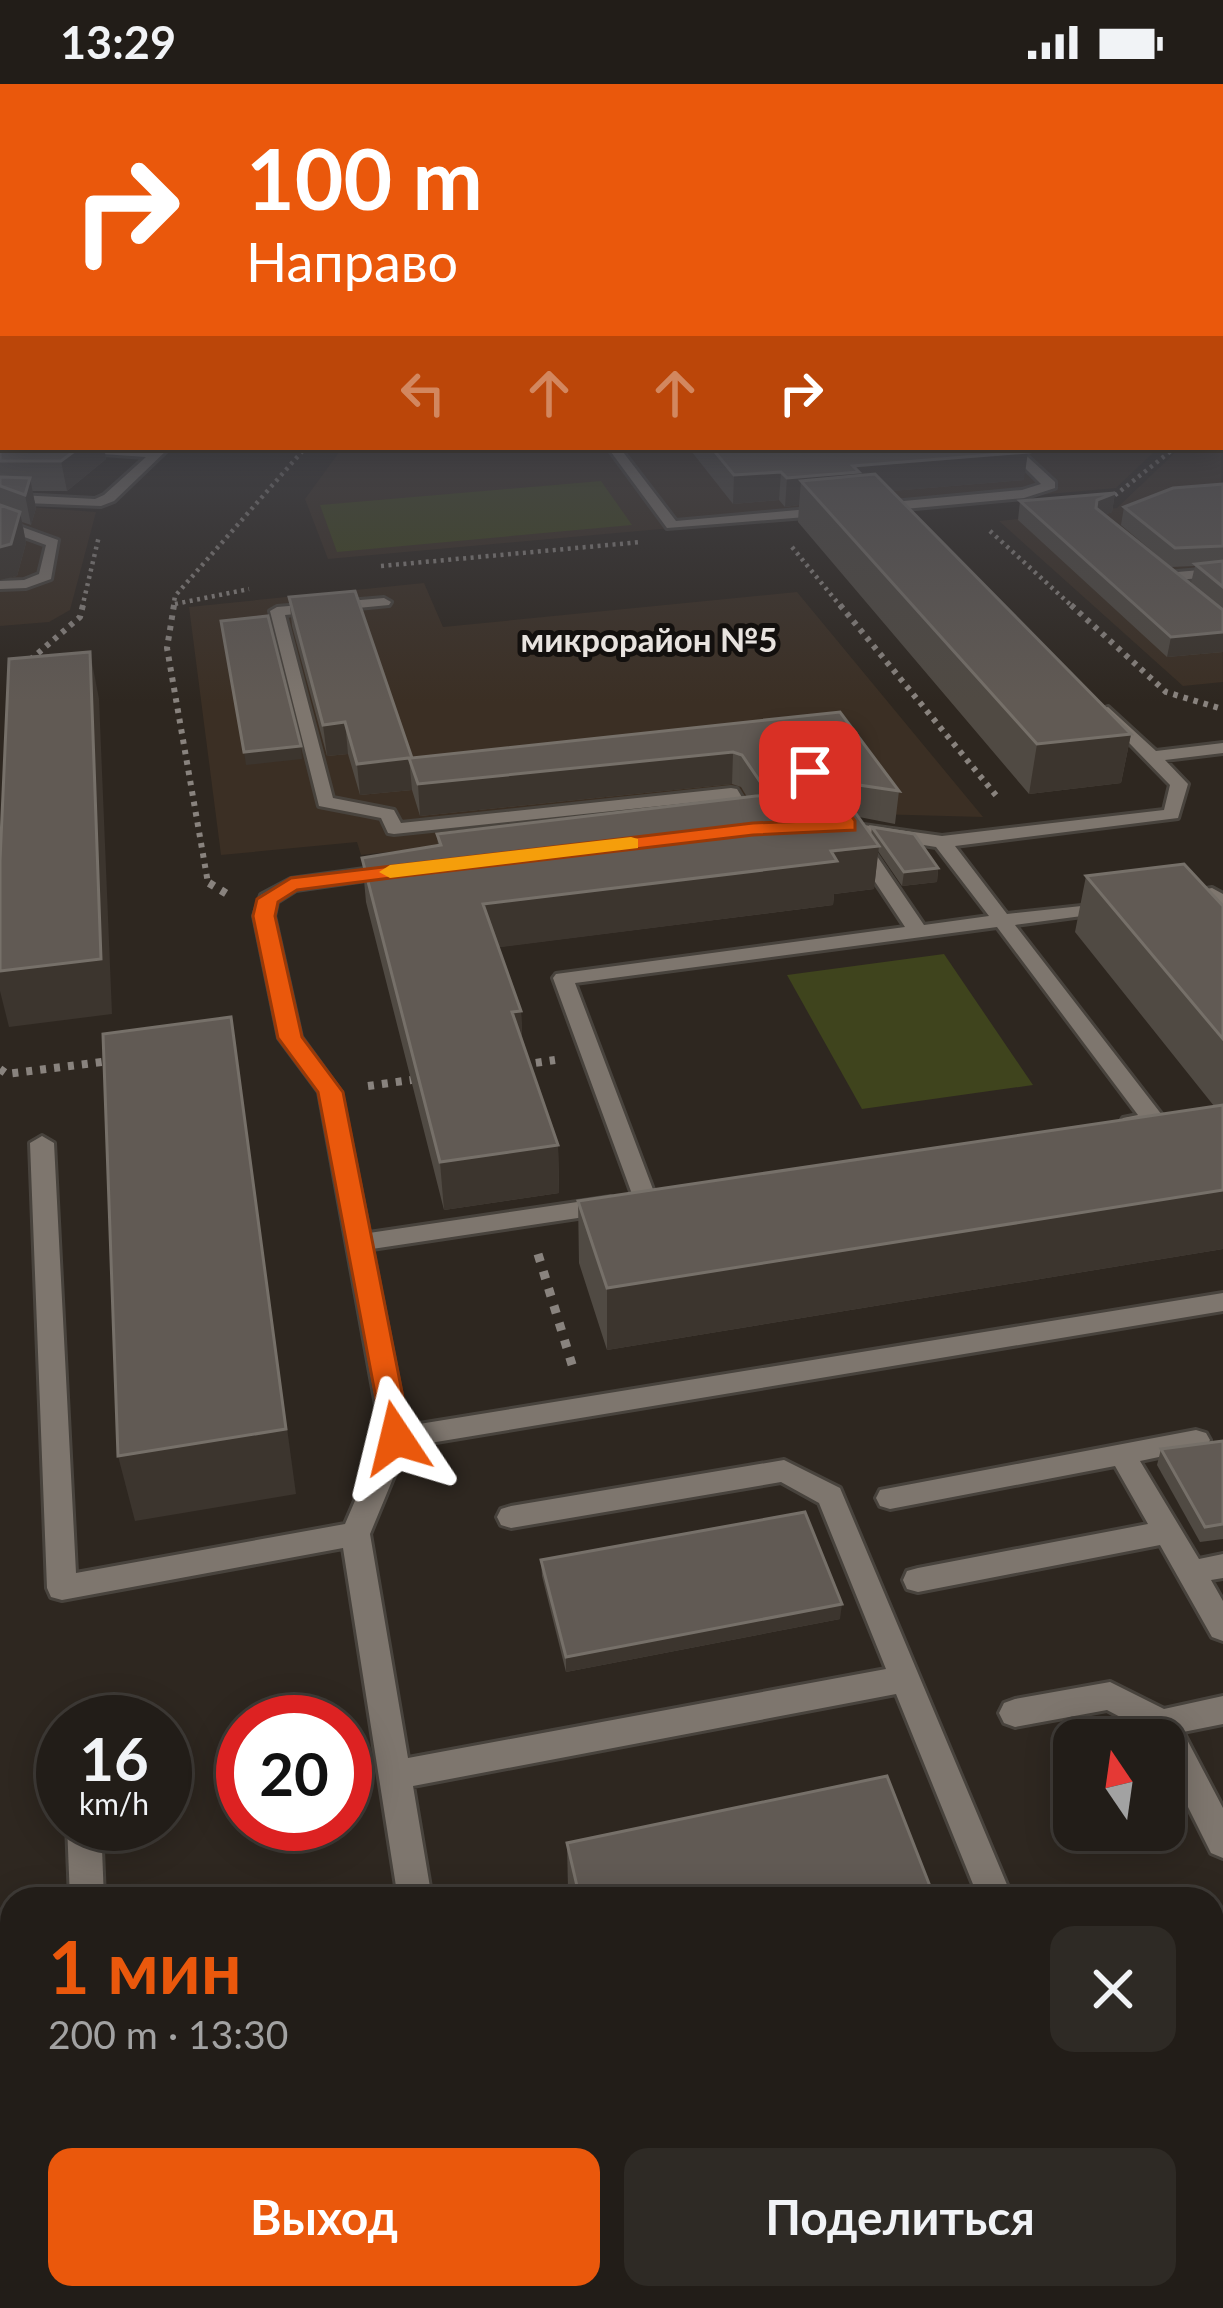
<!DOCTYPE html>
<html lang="ru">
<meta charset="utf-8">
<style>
:root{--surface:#221d18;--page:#2e2a25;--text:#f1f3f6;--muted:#a2a2a2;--line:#3f3b37;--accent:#ea580c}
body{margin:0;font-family:Lato,sans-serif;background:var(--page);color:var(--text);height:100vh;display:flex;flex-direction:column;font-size:45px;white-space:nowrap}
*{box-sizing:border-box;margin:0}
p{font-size:39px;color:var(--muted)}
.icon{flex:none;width:66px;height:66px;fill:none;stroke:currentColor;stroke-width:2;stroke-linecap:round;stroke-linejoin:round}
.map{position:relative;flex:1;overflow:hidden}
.details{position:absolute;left:0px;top:1803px;width:1224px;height:423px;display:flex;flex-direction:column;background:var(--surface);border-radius:36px 36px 0 0;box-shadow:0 6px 30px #0003,0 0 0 3px var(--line)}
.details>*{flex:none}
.guide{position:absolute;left:0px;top:0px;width:1224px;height:366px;box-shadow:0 6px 30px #0003,0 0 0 3px var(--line);background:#ea580c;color:#fff;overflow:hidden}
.needle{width:78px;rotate:347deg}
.tools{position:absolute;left:1053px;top:1635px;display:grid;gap:24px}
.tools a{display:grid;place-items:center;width:132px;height:132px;border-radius:24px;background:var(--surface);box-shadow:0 6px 30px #0003,0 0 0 3px var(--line);font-size:60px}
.speed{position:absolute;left:36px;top:1611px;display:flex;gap:24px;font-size:60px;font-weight:700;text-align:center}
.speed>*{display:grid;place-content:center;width:156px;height:156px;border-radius:50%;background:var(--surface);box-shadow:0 6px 30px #0003,0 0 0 3px var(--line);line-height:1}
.speed small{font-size:30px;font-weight:400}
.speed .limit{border:18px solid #d22;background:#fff;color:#111}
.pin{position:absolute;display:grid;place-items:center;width:102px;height:102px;color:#fff;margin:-51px;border-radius:24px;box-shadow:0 6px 18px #0006}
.me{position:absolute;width:132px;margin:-66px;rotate:350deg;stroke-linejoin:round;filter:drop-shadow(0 0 9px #0008)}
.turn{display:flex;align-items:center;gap:42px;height:252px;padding:0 48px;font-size:54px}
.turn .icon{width:156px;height:156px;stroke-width:2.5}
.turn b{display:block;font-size:84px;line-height:102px}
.lanes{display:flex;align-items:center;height:114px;padding:0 48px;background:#0003;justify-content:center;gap:60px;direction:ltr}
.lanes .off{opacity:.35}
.round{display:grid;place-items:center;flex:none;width:126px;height:126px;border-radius:24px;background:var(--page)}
.headline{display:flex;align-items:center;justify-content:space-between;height:204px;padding:0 48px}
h1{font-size:72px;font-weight:700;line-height:90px;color:var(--accent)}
.action{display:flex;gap:24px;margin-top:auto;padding:24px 48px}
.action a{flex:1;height:138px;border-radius:24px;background:var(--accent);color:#fff;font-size:48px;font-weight:700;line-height:138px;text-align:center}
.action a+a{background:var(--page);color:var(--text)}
.status{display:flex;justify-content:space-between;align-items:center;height:84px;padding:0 60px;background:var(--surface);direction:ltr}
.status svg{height:33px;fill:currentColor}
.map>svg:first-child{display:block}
.built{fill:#3b2f24}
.green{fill:#3f441d}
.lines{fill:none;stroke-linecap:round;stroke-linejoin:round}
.service-casing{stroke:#48433d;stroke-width:6}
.path-far3{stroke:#89837e;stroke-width:4.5;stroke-dasharray:3 4.5;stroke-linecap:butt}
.path-far2{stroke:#89837e;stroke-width:6;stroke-dasharray:4.5 6;stroke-linecap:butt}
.path-far1{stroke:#89837e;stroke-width:8;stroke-dasharray:6 8;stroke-linecap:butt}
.path{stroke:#89837e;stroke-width:9;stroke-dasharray:8 10;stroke-linecap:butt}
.service{fill:#7e766e;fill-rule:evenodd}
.wall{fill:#504a43;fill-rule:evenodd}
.shaded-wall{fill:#3c352e}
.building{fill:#615a54;stroke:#767069;stroke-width:3}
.route{fill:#ea580c;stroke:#983908;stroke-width:3}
.slow{fill:#f59e0b}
.labels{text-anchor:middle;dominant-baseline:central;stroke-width:10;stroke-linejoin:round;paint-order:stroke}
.far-quarter-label{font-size:33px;font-weight:bold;fill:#e8e3df;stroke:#13100e}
</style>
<div class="status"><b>13:29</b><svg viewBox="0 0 49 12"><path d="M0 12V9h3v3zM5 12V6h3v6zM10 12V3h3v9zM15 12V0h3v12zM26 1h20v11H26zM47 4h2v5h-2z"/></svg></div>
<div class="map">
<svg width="1223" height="2224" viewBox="0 0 1223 2224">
<rect width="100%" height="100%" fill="#2e2720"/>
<!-- built -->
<g class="built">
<path d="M1221,357L1223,598L1183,602L999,437L1117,424L1181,363H1221Z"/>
<path d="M343,363H1159L1116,404L328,475L305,415Z"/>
<path d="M0,421L96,428L70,526L49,538L0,542Z"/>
<path d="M424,499L443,543L797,508L983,733L837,729L641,740L361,771L357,758L221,771L189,523Z"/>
</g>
<!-- green -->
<g class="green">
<path d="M601,397L632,441L337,468L320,421Z"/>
<path d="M944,870L1033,1001L862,1025L787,891Z"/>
</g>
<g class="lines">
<!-- service casing -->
<g class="service-casing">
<g id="service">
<path d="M53,363L153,366L169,364L114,417L101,422L0,418V410L95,415L104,411L146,373L59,367Z"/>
<path d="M615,363H627L623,368L676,437L831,423L838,427L831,431L667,444L611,368Z"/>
<path d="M1004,363H1017L1055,398V404L1024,414L872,428L865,424L872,420L1022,406L1041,400Z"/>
<path d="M0,435L58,456L51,495L26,504L0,505V497L24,496L39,490L46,461L0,444Z"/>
<path d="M1223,484V492L1166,497L1159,493L1166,489Z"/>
<path d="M384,514L391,518L389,521L285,531L333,714L394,726L401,739L731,704L737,705L760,743L751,748L745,747L726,715L394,750L388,749L381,734L319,722L270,527L277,523Z"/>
<path d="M1108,623L1156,667L1223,659V669L1165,676L1188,700L1178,734L955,762L1007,830L1119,818L1122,822L1112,828L1015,841L1162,1031L1165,1036L1162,1041L1123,1044L1120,1039L1123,1034L1138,1031L997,843L575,899L657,1116L645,1124L636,1121L553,894L556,890L905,843L850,760L859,754L866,756L924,841L989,832L936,763L835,747L826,742L835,737L942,752L1164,726L1170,701L1102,631V625Z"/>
<path d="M394,781L401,783V791L296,806L277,818L274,832L301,953L341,1008L369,1149L611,1113L623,1121L611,1129L372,1165L407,1342L1223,1209V1227L406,1363L370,1450L408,1674L886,1585L819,1419L781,1398L511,1444L501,1441L497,1433L501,1425L511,1422L784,1376L840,1404L1013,1815H979L896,1610L413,1702L432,1815H398L343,1464L62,1516L51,1513L47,1504L30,1059L42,1052L54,1059L76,1489L345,1440L382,1354L319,1008L279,954L254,832L261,811L291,795Z"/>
<path d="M1212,804L1223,810V828L1207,816L1183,820L1173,814L1176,810Z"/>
<path d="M1196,1346L1206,1349L1210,1356L1206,1363L1140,1377L1199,1475L1223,1470V1494L1211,1496L1223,1517V1557L1212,1553L1160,1461L918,1508L907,1505L903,1496L907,1487L918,1484L1148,1440L1115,1382L890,1425L880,1422L876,1414L880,1406Z"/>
<path d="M1110,1598L1164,1625L1223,1612V1640L1183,1648L1223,1724V1774L1211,1769L1164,1675V1656H1154L1151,1649L1107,1626L1015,1643L1004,1639L999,1629L1004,1619L1015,1615Z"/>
<path d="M67,1740H101L104,1815H70Z"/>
<path d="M12,2006V2044L0,2046V2008Z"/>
<path d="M460,2214H502L504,2224H462Z"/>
</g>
</g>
<!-- path-far3 -->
<g class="path-far3">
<path d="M1109,416L1176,363"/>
<path d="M990,447L1074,524"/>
<path d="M792,463L842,524"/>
<path d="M381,482L641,458"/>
<path d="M175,520L249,505"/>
<path d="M82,524L99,452"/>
<path d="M173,524L175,512L306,363"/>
</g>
<!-- path-far2 -->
<g class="path-far2">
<path d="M174,521L167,564L208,799L214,802"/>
<path d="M840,521L999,715"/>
<path d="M1071,521L1166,608L1222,625"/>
<path d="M30,576L80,533L83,521"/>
</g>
<!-- path-far1 -->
<g class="path-far1">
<path d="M209,799L232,813"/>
<path d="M522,981L555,976"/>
<path d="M0,985L7,990L110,977"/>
<path d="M368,1002L418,995"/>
</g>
<!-- path -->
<path class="path" d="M538,1170L574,1287"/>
<!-- service -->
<use href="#service" class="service"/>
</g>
<!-- wall -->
<g class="wall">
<path d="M0,343L3,363H104L106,375L67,407H32L36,424L31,441L22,438L26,459L17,492L0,496Z"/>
<path d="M688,363H1022L1024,396L891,407L1131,650L1121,699L1029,710L798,438L799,421L785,423L779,416L733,420Z"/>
<path d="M1223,400V568L1167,573L1018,436L1020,417L1115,409L1112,428L1104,431L1191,499L1195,482L1171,483L1121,441L1124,423Z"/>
<path d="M289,513L412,674L840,628L899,707L895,740L859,733L871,751L872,743L938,784L937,798L902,802L878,767L874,805L834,810L833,821L498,863L521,927L522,956L558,1061L559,1109L444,1126L366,818L362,774L438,761L437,750L747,713L741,703L732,700L420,732L412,706L360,711L348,670L327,672L292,542ZM814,680L820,681L840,710H828V701Z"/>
<path d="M1086,792L1223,822V1165L607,1266L579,1179L578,1117L1214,1022L1075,848Z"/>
<path d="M1223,1357V1455L1200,1458L1157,1381L1161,1365Z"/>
<path d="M541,1476L840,1535L566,1588L542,1492Z"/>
<path d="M567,1759L935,1815H570L568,1805Z"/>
<path d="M662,2214H1212L1223,2224H664Z"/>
</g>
<!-- shaded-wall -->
<g class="shaded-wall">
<path d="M80,363H104L106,375L67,407L61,377Z"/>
<path d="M1028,368L1024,396L857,410L801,397L799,421L785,423L787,394L853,382Z"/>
<path d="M781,388L779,416L733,420L734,391Z"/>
<path d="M30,394L36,424L31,441L25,411Z"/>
<path d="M1115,409L1112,428L1094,435L1097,416Z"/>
<path d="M20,428L26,459L17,492L0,496V463Z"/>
<path d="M1223,548V568L1167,573L1171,553Z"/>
<path d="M90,568L99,615L112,930L9,943L0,907V887Z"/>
<path d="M345,638L348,670L327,672L323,641Z"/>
<path d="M813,647L811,679L797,691L801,653Z"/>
<path d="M1131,650L1121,699L1029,710L1037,660Z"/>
<path d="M301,662L302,675L246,681L244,668Z"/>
<path d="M733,668L732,700L420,732L418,700Z"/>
<path d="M409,674L412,706L360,711L357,680Z"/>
<path d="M879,762L874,805L834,810L833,821L486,865L483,820Z"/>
<path d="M938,784L937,798L902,802L904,788Z"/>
<path d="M521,927L523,973L512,928Z"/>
<path d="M231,933L296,1410L135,1437L118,1372Z"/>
<path d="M558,1061L559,1109L444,1126L440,1078Z"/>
<path d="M1223,1106V1165L607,1266V1204Z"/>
<path d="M842,1520L840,1535L566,1588V1573Z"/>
<path d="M321,2214H329L330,2224H322Z"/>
</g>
<!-- building -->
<g class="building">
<path d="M3,341V363H80L61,377H0V343Z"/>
<path d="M711,363H1022L1028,368L853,382L859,388L787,394L781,388L734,391Z"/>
<path d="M875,390L1131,650L1037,660L801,397Z"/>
<path d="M0,393L30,394L25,411L0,402Z"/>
<path d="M1223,400V462L1175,464L1124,423L1173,404Z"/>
<path d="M1115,409L1097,416L1096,424L1223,526V548L1171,553L1020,417Z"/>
<path d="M0,421L20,428L11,460L0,463Z"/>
<path d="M1223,477V503L1195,480Z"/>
<path d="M355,507L412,674L840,628L899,707L859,701L822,650L813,647L801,653L800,659L828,701L763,702L742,671L733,668L418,700L409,674L357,680L345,638L323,641L289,513Z"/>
<path d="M268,532L301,662L244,668L221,537Z"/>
<path d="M90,568L101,875L0,887V777L9,575Z"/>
<path d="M842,710L879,762L831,767L837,777L483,820L521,927L512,928L558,1061L440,1078L362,774L441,761L437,750L756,712Z"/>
<path d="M872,743L914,750L938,784L904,788Z"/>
<path d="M1184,780L1223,822V955L1086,792Z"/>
<path d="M231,933L286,1345L118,1372L103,950Z"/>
<path d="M1223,1021V1106L607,1204L578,1117Z"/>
<path d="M1223,1357V1440L1205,1443L1161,1365Z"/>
<path d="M805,1428L842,1520L566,1573L541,1476Z"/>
<path d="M887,1692L935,1815H580L567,1759Z"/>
<path d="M1212,2016L1223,2039V2224H676L673,2214H1212Z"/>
<path d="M12,2123V2214H321L322,2224H0V2126Z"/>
</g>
<!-- sky -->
<linearGradient id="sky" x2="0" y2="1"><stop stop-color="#191512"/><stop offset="0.5" stop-color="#46474e"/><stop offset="1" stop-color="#46474e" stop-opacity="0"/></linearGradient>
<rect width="1223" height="618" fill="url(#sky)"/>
<!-- route -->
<path class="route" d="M810,682L817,684L855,737V746L753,751L406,792L297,806L278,818L275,832L302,953L343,1008L411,1354L407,1362H385L318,1008L278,954L253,832L257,815L291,794L753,739L833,736L800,688Z"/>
<!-- slow -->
<path class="slow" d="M631,753L638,755V764L390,794L379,788L390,781Z"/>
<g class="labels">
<!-- far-quarter labels -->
<g class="far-quarter-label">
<text x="649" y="555">микрорайон №5</text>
</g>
</g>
</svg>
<div class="tools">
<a><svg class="needle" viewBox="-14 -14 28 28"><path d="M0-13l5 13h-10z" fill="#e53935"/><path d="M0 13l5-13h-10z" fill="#a2a2a2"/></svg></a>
</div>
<div class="speed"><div>16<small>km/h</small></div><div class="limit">20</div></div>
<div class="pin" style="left:810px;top:688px;background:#d93025"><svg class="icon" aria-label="arrive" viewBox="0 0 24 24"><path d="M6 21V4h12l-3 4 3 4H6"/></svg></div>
<svg class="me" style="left:396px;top:1354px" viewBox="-20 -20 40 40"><path d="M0-17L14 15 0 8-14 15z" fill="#ea580c" stroke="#fff" stroke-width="4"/></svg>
<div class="guide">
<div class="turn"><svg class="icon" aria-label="right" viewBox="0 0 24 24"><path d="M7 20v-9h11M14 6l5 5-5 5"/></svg><div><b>100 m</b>Направо</div></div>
<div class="lanes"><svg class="icon off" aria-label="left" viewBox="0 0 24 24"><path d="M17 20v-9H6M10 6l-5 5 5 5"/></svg><svg class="icon off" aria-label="ahead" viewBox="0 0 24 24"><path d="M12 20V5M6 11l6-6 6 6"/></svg><svg class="icon off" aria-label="ahead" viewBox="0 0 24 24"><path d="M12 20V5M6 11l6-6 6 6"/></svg><svg class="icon" aria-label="right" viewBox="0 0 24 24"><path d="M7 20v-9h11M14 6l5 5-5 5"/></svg></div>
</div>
<section class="details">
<div class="headline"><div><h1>1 мин</h1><p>200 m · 13:30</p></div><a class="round"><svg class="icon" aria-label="close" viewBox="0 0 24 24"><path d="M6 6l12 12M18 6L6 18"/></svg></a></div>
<div class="action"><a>Выход</a><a>Поделиться</a></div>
</section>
</div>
